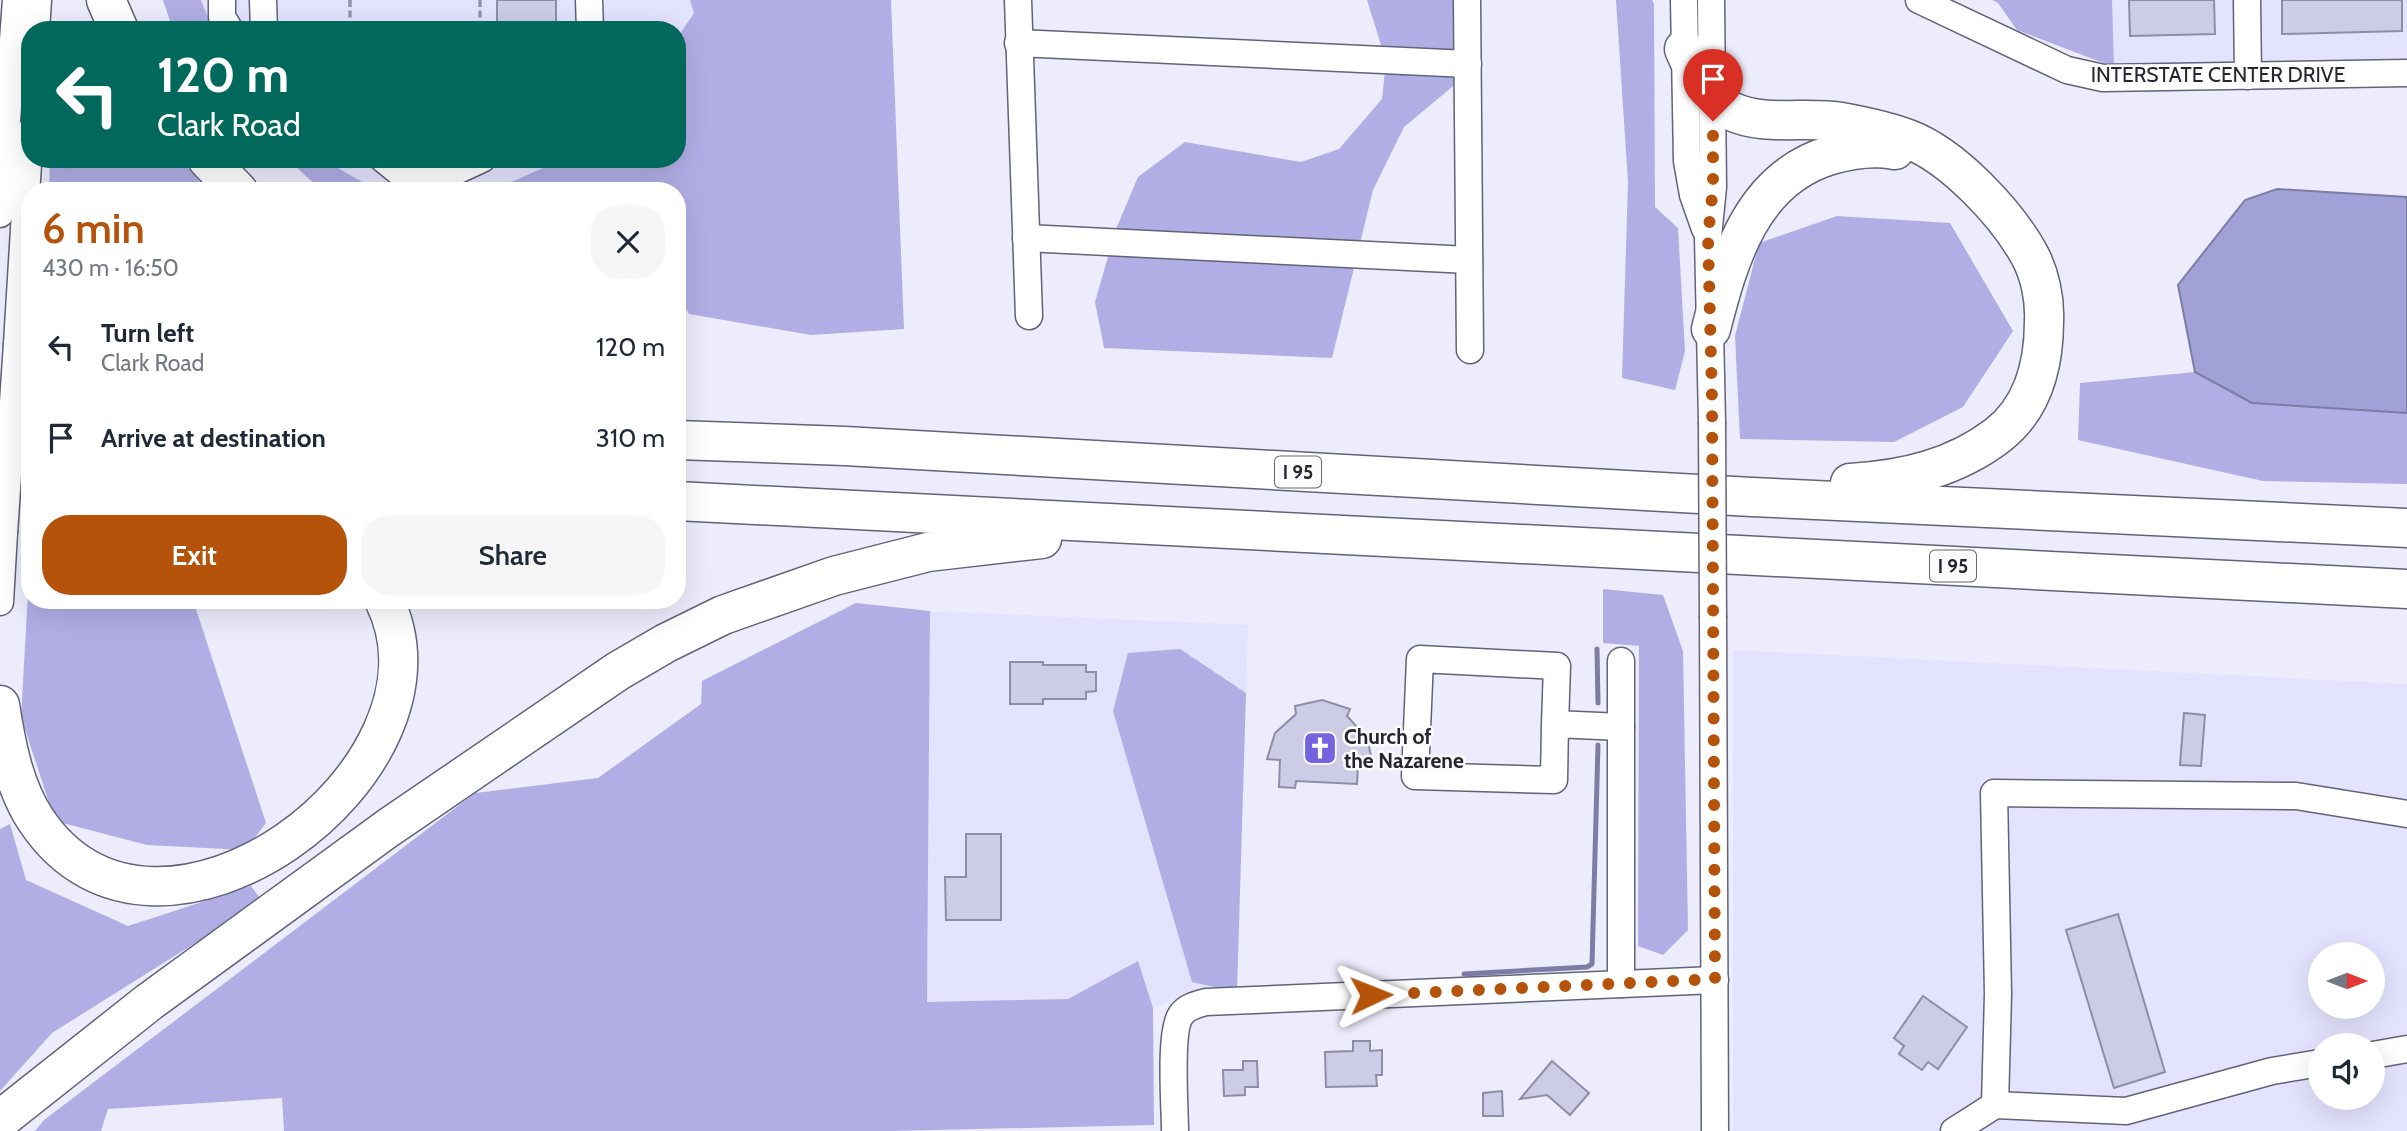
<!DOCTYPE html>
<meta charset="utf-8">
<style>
:root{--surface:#fff;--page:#f6f6f7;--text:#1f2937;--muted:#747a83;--accent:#b45309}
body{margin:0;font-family:Cabin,sans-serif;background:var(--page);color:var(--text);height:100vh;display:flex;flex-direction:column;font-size:26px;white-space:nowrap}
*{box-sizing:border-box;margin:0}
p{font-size:23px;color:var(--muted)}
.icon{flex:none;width:38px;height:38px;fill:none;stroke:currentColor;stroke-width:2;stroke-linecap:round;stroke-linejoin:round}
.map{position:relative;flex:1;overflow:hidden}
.panel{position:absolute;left:21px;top:182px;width:665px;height:427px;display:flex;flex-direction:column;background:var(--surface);border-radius:28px;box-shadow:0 7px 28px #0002}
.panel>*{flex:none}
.hud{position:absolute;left:21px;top:21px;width:665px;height:147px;border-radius:28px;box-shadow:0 7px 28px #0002;background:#00695c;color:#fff;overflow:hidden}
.needle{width:46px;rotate:90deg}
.tools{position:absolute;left:2308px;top:942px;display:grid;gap:14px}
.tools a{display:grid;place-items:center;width:77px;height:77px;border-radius:50%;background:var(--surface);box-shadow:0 7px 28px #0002;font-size:35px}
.pin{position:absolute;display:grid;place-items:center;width:60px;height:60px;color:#fff;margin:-72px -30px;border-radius:50% 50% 50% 0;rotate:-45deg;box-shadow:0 0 7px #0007}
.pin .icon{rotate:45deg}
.me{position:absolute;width:77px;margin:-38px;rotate:88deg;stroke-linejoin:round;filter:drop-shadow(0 0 5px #0008)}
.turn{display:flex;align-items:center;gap:24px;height:147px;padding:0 21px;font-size:32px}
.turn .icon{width:91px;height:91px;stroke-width:2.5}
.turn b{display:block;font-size:49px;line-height:60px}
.round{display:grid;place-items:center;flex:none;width:74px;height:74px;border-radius:28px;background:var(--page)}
.headline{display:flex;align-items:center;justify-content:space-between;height:119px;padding:0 21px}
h1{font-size:42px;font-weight:600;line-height:52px;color:var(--accent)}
.cta{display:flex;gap:14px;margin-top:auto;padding:14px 21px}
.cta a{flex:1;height:80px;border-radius:28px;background:var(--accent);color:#fff;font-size:28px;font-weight:600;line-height:80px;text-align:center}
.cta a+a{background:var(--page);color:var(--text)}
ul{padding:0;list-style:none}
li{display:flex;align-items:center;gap:21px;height:91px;padding:0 21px}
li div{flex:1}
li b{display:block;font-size:26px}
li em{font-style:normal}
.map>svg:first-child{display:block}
.built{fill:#e3e3ff;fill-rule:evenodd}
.forest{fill:#b0aee5}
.water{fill:#a2a1d7;stroke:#7d7ca5;stroke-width:2}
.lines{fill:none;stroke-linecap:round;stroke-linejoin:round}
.stream{stroke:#7d7ca5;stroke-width:5}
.building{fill:#cccce6;stroke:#8d8da6;stroke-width:2}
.minor-casing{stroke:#626279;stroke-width:29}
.highway-casing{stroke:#626279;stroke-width:41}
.path{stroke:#9595a2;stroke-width:3.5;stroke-dasharray:7 3.5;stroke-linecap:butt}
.minor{stroke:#fff;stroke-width:26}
.highway{stroke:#fff;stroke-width:38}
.minor-bridge-casing{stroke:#626279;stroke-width:29;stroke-linecap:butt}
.minor-bridge{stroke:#fff;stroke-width:26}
.route{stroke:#b45309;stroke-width:12;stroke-dasharray:0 21.6}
.labels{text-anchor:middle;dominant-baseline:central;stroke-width:5;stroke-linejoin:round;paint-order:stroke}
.shield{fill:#fbfbfb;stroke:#66666d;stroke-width:2}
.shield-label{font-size:19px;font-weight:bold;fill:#262630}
.street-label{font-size:21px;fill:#262630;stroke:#fbfbfb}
.poi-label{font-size:21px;font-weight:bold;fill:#262630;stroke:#fbfbfb;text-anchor:start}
</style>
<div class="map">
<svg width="2407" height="1131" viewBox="0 0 2407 1131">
<rect width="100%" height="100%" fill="#ececfc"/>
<!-- built -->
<g class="built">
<path d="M201,0H690L694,13L677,38V30H213Z"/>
<path d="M2112,0H2407V62L2114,67Z"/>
<path d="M322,159H564L490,191H378Z"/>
<path d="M930,611L1248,625L1246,693L1180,649L1237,992L1192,994L1153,1008L1137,962L1068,999L927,1003Z"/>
<path d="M1733,650L2407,684V1131H1733ZM2320,954H2373V1006H2320ZM2320,1045H2373V1097H2320Z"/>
</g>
<!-- forest -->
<g class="forest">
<path d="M163,0H201L213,30H173Z"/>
<path d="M690,0H891L904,329L811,335L689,314L677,294V191H490L564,159H677V38L694,13Z"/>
<path d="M1367,0H1463L1464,77L1404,127L1373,190L1332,358L1104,348L1095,302L1116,229L1138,177L1185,142L1301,162L1339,149L1382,99L1386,61Z"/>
<path d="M1616,0H1652L1654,4L1655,207L1678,228L1685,351L1675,390L1622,378L1628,182Z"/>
<path d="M1992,0H2112L2114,67L2017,30L1998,3Z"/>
<path d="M50,159H180L208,191H49Z"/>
<path d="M289,159H322L378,191C328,191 325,198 289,159Z"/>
<path d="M1837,216L1950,223L2013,331L1963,407L1894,442L1740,439L1735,336L1759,243Z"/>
<path d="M2195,372L2252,403L2407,413V484L2263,481L2078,440L2080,383Z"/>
<path d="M30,558V600H193L266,823L245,850L147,845L55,821L21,717Z"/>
<path d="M1603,589L1663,595L1683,651L1688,930L1663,955L1638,946L1639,646L1603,643Z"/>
<path d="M856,603L930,611L927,1002L1068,999L1138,961L1153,1008L1154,1125L892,1131H284L282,1098L108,1109L101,1131H35L44,1120L475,793L598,778L701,704L702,681Z"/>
<path d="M1180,649L1246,693L1237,992L1192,982L1113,711L1128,653Z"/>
<path d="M10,824L26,880L128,926L251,886L262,901L52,1033L0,1091V829Z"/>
</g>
<!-- water -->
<path class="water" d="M2277,189L2407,197V413L2252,403L2195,372L2178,285L2245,200Z"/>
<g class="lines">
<!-- stream -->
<g class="stream">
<path d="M1597,649L1598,703"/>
<path d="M1464,974L1587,967L1592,964L1598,745"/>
</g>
</g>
<!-- building -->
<g class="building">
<rect x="497" y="0" width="59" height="30"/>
<path d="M2129,0H2214L2215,34L2130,36Z"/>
<path d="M2282,0H2402V31L2282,34Z"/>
<path d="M1010,662H1043V665H1086V672H1096V691L1086,692V699H1043V704H1010Z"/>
<path d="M1322,700L1350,709L1347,716L1367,738L1373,765L1358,764L1357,784L1296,781L1295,788L1279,787L1280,760L1267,759L1275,733L1296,714L1295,706Z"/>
<path d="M2184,713L2205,715L2201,766L2180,765Z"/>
<path d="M966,834H1001V920H946L945,877H966Z"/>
<path d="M2118,914L2165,1072L2114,1088L2066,930Z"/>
<path d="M1923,996L1967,1027L1938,1069L1928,1062L1922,1070L1899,1054L1904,1046L1894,1038Z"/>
<path d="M1353,1041H1370V1051L1382,1050V1075H1376L1377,1086L1326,1087L1325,1052L1353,1051Z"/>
<path d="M1243,1061H1257L1258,1087H1245V1095L1224,1096L1223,1070H1243Z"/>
<path d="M1552,1061L1589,1093L1570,1115L1547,1095L1520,1099Z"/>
<path d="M1502,1091L1503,1116H1483V1093Z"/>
</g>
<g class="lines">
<!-- minor casing -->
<g class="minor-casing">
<g id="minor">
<path d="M222,0V17L230,30"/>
<path d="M263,0L264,30"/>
<path d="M589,0L590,30"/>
<path d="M1018,0L1029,316"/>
<path d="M1467,0L1470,350"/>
<path d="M1684,0L1687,161L1693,195L1705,229"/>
<path d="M1711,0L1713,187L1708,237L1712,422"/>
<path d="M1919,0L2067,70L2103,78L2407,73"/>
<path d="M2247,0L2248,76"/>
<path d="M36,30L38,0"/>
<path d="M1018,43L1468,64"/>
<path d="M383,159L399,172L443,177L482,159"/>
<path d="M0,214L16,0"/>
<path d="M1026,238L1469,260"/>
<path d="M17,344L30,131"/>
<path d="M0,602L4,533"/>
<path d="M1713,618L1715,1131"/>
<path d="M1621,661V984"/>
<path d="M1555,724L1554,780L1415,776L1420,659L1557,666L1555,724L1621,727"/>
<path d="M2373,1055L2407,1049"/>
<path d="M1995,1105L1998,994L1994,793L2296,796L2407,814"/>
<path d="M1175,1131C1175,1108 1169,1031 1181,1015C1186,1007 1198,1004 1206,1002L1715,980"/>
<path d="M1954,1131L1995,1105L2126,1111L2272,1071L2320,1063"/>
</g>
</g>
<!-- highway casing -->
<g class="highway-casing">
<g id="highway">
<path d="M106,0L119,30"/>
<path d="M1684,49C1695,74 1705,99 1731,111C1764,127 1806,116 1841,122C1863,126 1887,131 1908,139C1953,156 2006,213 2029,254C2040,274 2045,299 2044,321C2044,363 2034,407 1998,435C1955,468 1904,480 1850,483"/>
<path d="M207,159L238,191"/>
<path d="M1711,329C1729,258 1752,178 1831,155C1852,149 1874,146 1895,150"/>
<path d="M677,440L845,446L1752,497L2407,528"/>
<path d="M0,465L30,466"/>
<path d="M677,501L2407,589"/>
<path d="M0,705C6,744 14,787 36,820C157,1002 468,769 384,600"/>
<path d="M0,1120L149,1002L388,828L618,671L666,643L723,615L834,576L928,552L1042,539"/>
</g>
</g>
<!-- path -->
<g class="path">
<path d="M350,0V30"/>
<path d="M480,0V30"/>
</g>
<!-- minor -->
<use href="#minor" class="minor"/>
<!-- highway -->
<use href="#highway" class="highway"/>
<!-- minor-bridge casing -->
<g class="minor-bridge-casing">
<g id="minor-bridge">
<path d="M1712,422L1713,618"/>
<path d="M4,533L17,344"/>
</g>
</g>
<!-- minor-bridge -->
<use href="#minor-bridge" class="minor-bridge"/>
</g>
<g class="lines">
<!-- route -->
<path class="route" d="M1371,995L1715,979L1712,399L1708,237L1713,187V121"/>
</g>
<!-- icons -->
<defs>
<g id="church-square" transform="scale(1.75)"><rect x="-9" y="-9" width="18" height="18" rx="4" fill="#7564df" stroke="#fbfbfb"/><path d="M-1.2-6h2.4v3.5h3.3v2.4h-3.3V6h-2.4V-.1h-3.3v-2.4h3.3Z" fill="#fff"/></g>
</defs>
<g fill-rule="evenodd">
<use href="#church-square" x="1320" y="748"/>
</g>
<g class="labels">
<!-- shield labels -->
<g class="shield">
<rect x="1275" y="456.5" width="46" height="31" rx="5"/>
<rect x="1930" y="550.5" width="46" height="31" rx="5"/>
</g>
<g class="shield-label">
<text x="1298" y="472">I 95</text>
<text x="1953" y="566">I 95</text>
</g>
<!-- street labels -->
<g class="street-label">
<text x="2218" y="74">INTERSTATE CENTER DRIVE</text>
</g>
<!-- poi labels -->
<g class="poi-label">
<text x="1344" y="736">Church of<tspan x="1344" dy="24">the Nazarene</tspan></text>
</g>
</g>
</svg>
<div class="tools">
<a><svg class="needle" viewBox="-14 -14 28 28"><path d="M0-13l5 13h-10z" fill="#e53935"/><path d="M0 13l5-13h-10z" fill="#747a83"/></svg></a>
<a><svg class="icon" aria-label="sound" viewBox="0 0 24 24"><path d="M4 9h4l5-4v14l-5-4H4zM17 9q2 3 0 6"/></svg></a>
</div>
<div class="pin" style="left:1713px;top:121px;background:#d93025"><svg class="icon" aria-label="arrive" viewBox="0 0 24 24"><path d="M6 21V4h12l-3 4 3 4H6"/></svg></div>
<svg class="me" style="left:1371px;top:995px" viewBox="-20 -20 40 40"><path d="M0-17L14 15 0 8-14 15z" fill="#b45309" stroke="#fff" stroke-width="4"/></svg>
<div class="hud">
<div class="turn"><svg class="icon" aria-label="left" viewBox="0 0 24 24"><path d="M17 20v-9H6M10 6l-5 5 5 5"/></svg><div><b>120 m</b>Clark Road</div></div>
</div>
<section class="panel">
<div class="headline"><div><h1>6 min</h1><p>430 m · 16:50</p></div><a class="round"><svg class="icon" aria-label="close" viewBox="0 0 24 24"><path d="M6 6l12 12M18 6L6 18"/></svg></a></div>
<ul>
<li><svg class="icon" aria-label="left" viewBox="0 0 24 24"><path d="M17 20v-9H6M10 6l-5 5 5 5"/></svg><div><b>Turn left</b><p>Clark Road</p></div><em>120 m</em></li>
<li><svg class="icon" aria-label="arrive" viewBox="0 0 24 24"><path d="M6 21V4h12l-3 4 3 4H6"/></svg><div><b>Arrive at destination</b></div><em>310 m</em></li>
</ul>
<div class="cta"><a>Exit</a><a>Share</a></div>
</section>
</div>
